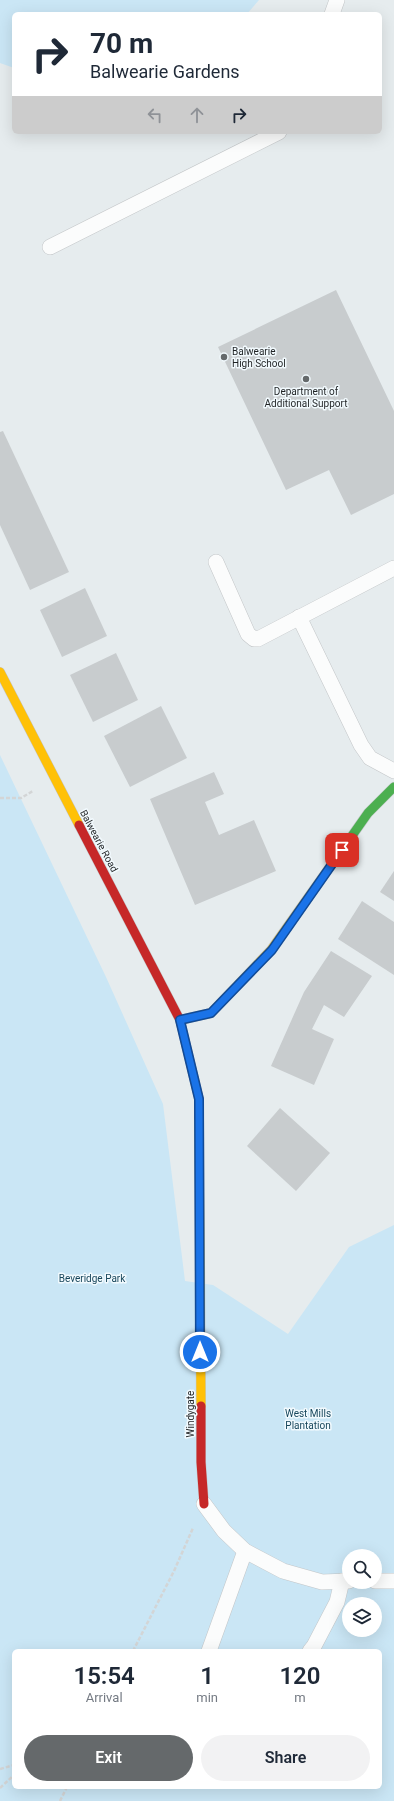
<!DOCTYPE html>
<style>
:root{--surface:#fff;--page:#f2f2f3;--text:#1f2937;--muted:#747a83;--accent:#65696b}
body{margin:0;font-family:Roboto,sans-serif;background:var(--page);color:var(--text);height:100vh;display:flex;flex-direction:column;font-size:15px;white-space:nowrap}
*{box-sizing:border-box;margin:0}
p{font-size:13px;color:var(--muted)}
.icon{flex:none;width:22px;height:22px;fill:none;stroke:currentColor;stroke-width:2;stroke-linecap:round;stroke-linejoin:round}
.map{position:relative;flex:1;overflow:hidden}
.drawer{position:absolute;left:12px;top:1649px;width:370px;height:140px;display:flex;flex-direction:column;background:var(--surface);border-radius:6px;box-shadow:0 4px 16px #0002}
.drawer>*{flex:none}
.hud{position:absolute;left:12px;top:12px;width:370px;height:122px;border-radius:6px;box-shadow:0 4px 16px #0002;background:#fff;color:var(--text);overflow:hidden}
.buttons{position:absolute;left:342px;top:1549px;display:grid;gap:8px}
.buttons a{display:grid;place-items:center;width:40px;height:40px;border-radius:50%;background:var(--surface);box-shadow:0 4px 16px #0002;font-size:20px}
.pin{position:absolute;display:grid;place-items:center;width:34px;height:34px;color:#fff;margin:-17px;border-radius:8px;box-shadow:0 2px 6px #0006}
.me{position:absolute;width:44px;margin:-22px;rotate:0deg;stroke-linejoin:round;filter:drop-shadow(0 0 3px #0008)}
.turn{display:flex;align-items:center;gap:14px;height:84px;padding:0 12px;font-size:18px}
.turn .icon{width:52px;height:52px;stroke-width:2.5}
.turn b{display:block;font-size:28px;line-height:34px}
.lanes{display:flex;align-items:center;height:38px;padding:0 12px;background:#0003;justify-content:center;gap:20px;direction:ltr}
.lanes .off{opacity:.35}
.eta{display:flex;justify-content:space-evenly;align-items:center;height:68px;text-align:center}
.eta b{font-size:24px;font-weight:600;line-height:28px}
.primary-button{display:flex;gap:8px;margin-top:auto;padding:8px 12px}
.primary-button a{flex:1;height:46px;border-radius:24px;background:var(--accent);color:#fff;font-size:16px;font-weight:600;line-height:46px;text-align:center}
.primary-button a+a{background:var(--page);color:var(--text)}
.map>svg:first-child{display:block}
.green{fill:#cae6f5;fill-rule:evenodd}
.building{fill:#c8ccce}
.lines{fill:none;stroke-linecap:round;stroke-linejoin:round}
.lane-casing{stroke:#c3c6c8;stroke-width:16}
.fast-casing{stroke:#c3c6c8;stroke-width:10}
.slow-casing{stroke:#c3c6c8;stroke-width:10}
.jam-casing{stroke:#c3c6c8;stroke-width:10}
.path{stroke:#d3d5d6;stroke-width:2.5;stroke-dasharray:4 2;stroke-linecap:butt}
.lane{stroke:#fbfcfc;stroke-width:15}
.fast{stroke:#4caf50;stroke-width:9}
.slow{stroke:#ffc107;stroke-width:9}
.jam{stroke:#c62828;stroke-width:9}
.route-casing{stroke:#114b97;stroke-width:10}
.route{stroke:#1a73e8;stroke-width:7}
.poi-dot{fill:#65696b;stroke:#f2fafe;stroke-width:1.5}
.labels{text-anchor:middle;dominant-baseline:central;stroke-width:3;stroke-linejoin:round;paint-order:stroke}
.poi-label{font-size:10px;fill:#1f2224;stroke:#f2fafe;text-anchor:start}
.street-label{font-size:10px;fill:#1f2224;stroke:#f2fafe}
.park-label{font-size:10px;fill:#18475c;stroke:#f2fafe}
</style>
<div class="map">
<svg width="394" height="1801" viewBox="0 0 394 1801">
<rect width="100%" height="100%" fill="#e6ecee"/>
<!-- green -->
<g class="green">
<path d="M0,0H259L247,14H14V68L0,63Z"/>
<path d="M0,755L106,977L163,1104L185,1281L213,1285L288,1334L349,1247L394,1225V1801H0ZM349,1556H375V1582H349ZM349,1604H375V1630H349ZM14,1651H380V1787H14Z"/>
</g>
<!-- building -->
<g class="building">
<path d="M336,290L394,411V494L351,515L329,470L286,490L218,347Z"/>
<path d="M3,431L69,572L30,590L0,525V432Z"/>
<path d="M85,588L107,636L62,657L40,610Z"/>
<path d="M116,653L138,700L93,722L70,675Z"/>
<path d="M161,706L187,758L130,787L104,736Z"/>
<path d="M214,772L224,794L205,802L219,835L254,820L276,871L195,905L150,799Z"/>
<path d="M394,871V901L380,892Z"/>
<path d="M362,901L394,922V975L338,939Z"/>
<path d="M331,951L372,976L344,1017L324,1005L312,1029L334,1039L314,1085L271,1066L304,992Z"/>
<path d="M280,1108L330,1153L296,1191L247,1146Z"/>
</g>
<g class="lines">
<!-- lane casing -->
<g class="lane-casing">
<g id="lane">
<path d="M332,14L337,0"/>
<path d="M50,247L279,132"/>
<path d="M216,562L248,634L254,639H258L394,568"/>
<path d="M299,617L361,745L370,758L394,771"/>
<path d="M204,1504L224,1531L245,1551L283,1571L322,1582L349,1581"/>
<path d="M375,1581H394"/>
<path d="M209,1651L245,1551"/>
<path d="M310,1651L314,1646L337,1602L342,1581"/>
</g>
</g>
<!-- fast casing -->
<g class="fast-casing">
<path id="fast" d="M349,840L368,813L394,787"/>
</g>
<!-- slow casing -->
<g class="slow-casing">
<g id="slow">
<path d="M0,672L79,825"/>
<path d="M180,1020L211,1013L271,950L349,840"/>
<path d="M199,1118L201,1406"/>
</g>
</g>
<!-- jam casing -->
<g class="jam-casing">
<g id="jam">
<path d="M79,825L180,1020L199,1099V1118"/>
<path d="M201,1406V1462L204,1504"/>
</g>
</g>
<!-- path -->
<g class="path">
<path d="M0,798H21L33,791"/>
<path d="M133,1651L174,1571L193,1528"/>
<path d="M0,1769L14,1765"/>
<path d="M0,1788L14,1775"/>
<path d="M60,1801L67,1787"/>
</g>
<!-- lane -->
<use href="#lane" class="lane"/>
<!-- fast -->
<use href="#fast" class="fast"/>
<!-- slow -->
<use href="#slow" class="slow"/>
<!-- jam -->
<use href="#jam" class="jam"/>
</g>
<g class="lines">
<!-- route casing -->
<g class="route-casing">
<path id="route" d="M200,1352L199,1099L180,1020L211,1013L272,950L342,850"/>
</g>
<!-- route -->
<use href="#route" class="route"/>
</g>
<!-- markers -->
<g class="poi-dot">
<circle cx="224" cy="357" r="4"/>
<circle cx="306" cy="379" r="4"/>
</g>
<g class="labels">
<!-- poi labels -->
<g class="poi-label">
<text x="232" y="351">Balwearie<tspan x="232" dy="12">High School</tspan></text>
<text x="306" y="391" text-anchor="middle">Department of<tspan x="306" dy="12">Additional Support</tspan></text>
</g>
<!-- street labels -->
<g class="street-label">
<text transform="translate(99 841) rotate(62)">Balwearie Road</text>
<text transform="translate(190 1414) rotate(-90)">Windygate</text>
</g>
<!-- park labels -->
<g class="park-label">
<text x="92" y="1278">Beveridge Park</text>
<text x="308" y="1413">West Mills<tspan x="308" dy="12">Plantation</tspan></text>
</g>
</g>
</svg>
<div class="buttons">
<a><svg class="icon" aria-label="search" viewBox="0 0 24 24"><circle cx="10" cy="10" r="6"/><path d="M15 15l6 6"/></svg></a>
<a><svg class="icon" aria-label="layers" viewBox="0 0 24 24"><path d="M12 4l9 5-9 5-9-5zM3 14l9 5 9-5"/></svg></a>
</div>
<div class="pin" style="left:342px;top:850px;background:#d93025"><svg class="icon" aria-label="arrive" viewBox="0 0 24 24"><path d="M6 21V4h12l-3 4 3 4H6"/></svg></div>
<svg class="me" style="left:200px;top:1352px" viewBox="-20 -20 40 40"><circle r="17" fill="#1a73e8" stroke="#fff" stroke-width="3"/><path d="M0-11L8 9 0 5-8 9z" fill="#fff"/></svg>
<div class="hud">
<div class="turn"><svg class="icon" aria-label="right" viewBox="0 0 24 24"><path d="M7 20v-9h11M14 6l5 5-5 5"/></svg><div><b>70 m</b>Balwearie Gardens</div></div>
<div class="lanes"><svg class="icon off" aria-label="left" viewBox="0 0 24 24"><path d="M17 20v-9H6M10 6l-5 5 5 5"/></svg><svg class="icon off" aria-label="ahead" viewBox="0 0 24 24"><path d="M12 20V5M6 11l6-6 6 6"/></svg><svg class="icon" aria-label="right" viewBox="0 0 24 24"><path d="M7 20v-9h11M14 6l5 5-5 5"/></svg></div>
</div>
<section class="drawer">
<div class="eta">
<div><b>15:54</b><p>Arrival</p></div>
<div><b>1</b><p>min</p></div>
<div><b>120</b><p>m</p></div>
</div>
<div class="primary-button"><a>Exit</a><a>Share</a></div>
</section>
</div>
